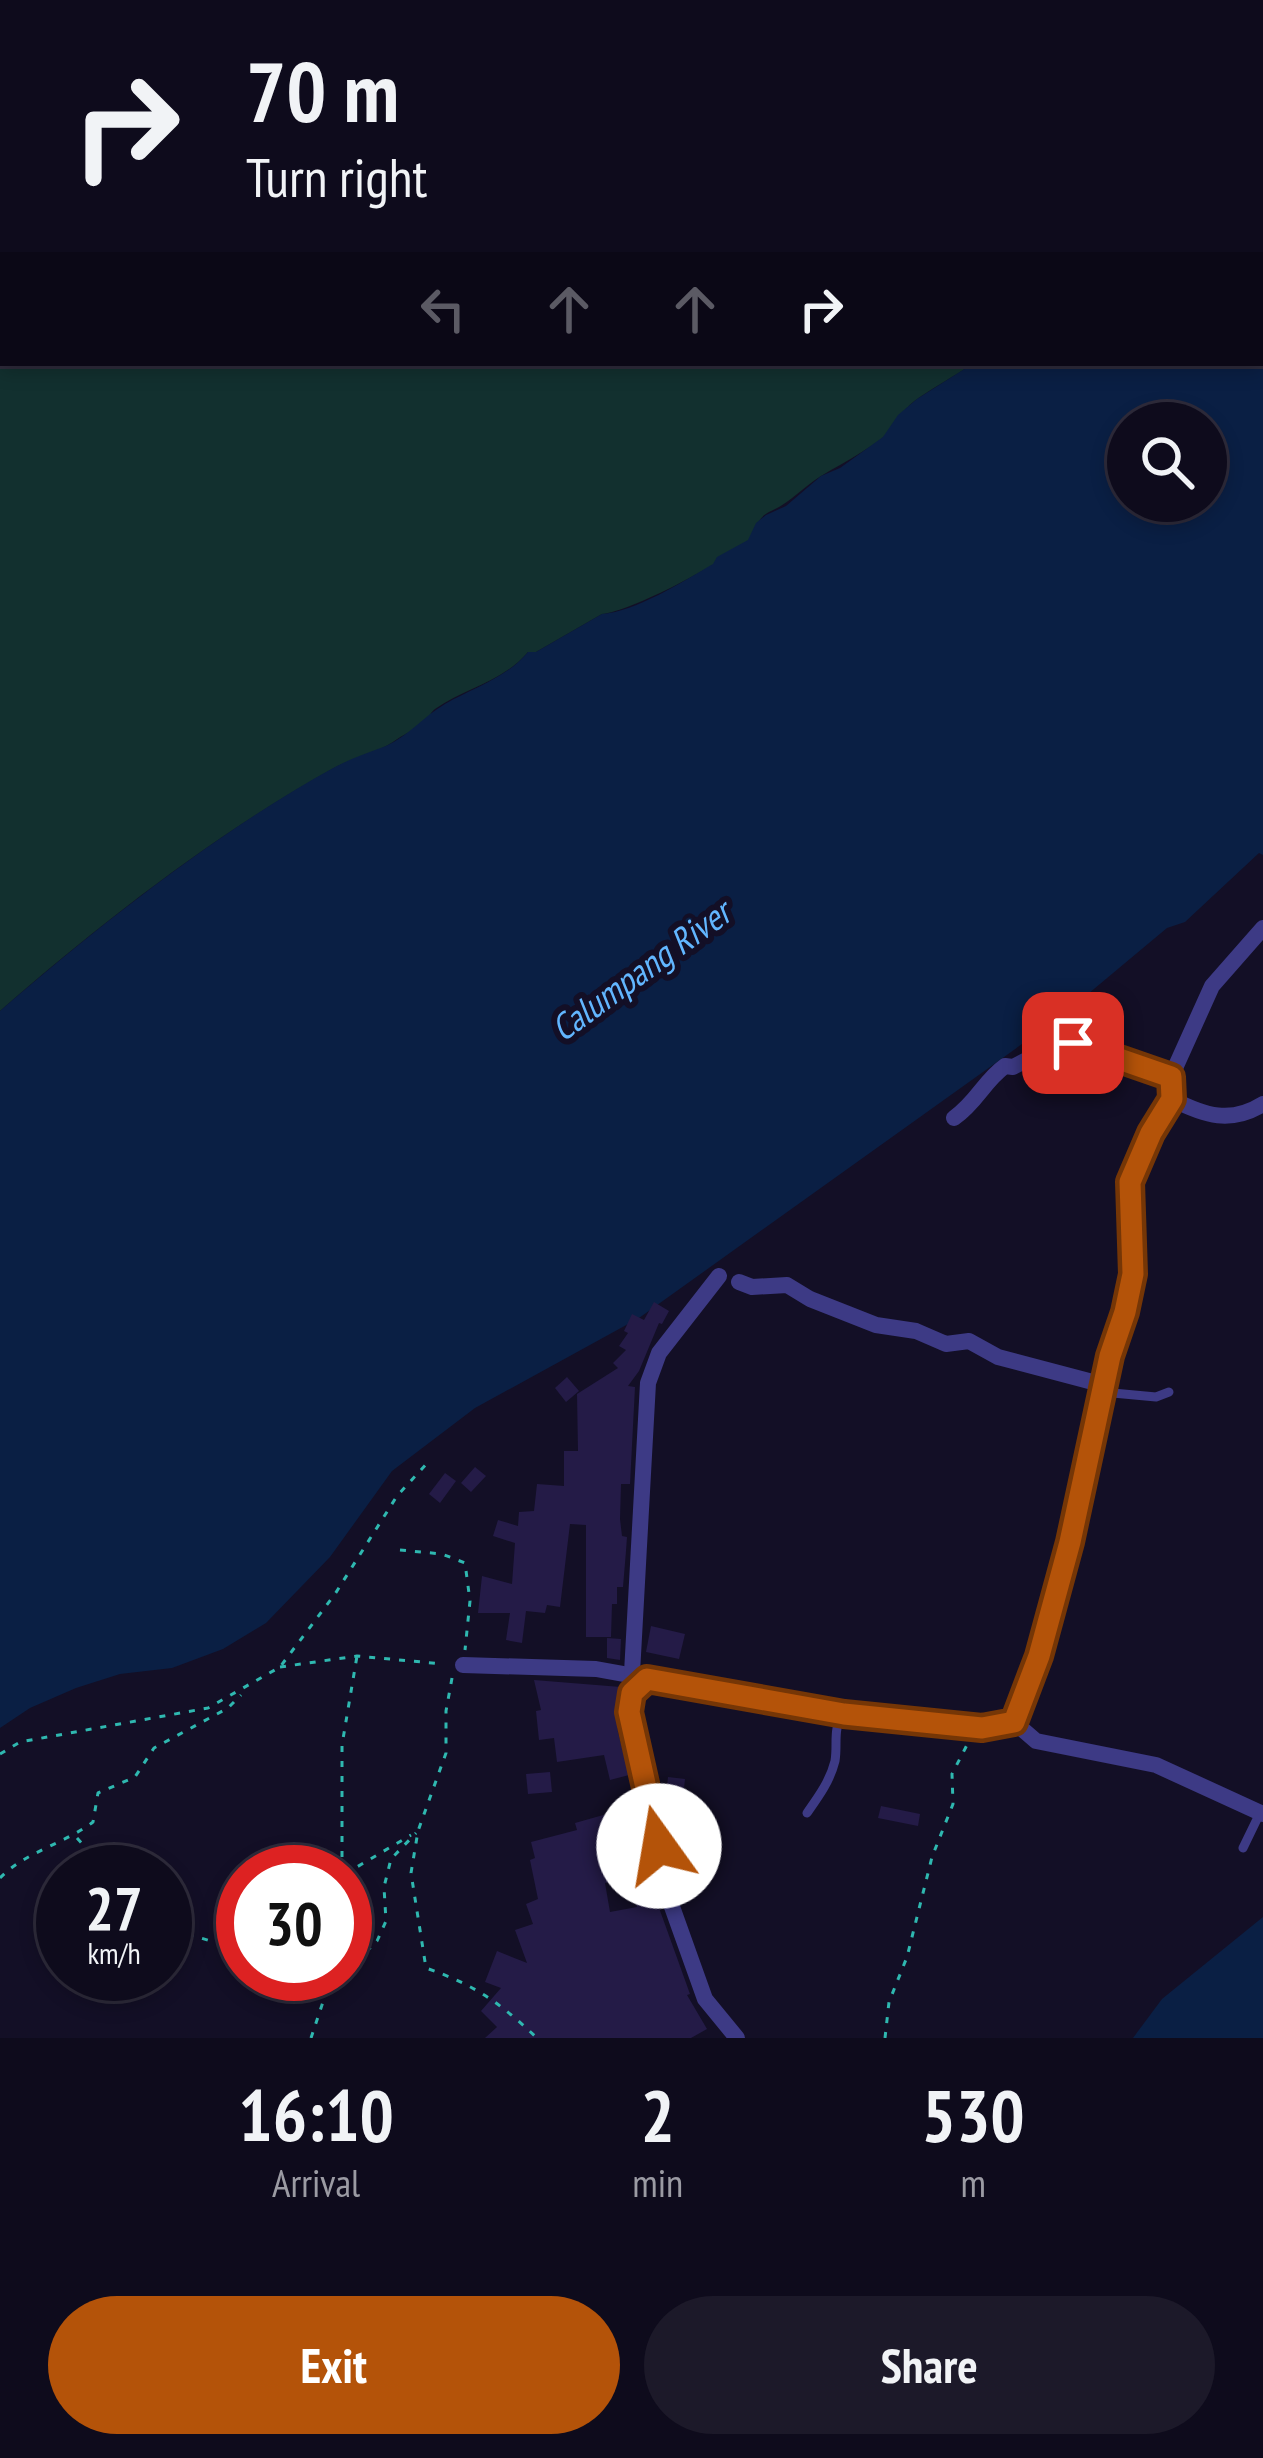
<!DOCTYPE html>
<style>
:root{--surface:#0e0b1c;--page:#1c1929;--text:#f1f3f6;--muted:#9b9ba3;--line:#2e2b3b;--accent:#b45309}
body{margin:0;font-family:"PT Sans Narrow",sans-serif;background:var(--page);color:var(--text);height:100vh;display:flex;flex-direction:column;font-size:45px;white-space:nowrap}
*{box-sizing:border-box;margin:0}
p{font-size:39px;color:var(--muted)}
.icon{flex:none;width:66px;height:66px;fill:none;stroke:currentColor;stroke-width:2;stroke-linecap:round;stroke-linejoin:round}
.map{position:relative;height:2038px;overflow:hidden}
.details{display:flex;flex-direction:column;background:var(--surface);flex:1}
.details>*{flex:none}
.hud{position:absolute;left:0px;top:0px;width:1263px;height:366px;box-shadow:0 6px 18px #0003,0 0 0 3px var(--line);background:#0e0b1c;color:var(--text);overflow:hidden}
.tools{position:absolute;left:1107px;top:402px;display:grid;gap:24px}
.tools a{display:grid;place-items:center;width:120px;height:120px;border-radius:50%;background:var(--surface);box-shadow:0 6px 18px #0003,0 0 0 3px var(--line);font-size:60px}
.speed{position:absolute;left:36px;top:1845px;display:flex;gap:24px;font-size:60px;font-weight:700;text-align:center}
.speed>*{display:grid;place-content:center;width:156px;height:156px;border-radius:50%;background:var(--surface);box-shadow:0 6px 18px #0003,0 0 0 3px var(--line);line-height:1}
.speed small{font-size:30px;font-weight:400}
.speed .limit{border:18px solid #d22;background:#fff;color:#111}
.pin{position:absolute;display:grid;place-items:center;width:102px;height:102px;color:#fff;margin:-51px;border-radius:24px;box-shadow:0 6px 18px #0006}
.me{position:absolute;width:132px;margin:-66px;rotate:347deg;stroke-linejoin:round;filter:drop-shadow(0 0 9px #0008)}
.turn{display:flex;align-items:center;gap:42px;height:252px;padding:0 48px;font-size:54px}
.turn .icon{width:156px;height:156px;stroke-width:2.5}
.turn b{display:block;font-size:84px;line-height:102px}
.lanes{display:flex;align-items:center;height:114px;padding:0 48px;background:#0003;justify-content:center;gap:60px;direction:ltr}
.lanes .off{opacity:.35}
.eta{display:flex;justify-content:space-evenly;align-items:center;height:204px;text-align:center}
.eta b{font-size:72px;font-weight:600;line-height:84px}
.action{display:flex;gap:24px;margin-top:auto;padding:24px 48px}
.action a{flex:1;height:138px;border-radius:72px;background:var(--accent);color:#fff;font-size:48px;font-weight:600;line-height:138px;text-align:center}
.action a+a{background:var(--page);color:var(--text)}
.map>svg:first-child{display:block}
.green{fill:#12302f}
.water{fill:#0a1f44;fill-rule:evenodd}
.building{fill:#241b47;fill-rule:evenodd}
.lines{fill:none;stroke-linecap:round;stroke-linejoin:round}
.path{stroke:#2fb8b0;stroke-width:3;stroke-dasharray:6 9;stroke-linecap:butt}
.service{stroke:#3d3a85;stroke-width:9}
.minor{stroke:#3d3a85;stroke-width:16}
.route-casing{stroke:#753606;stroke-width:30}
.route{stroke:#b45309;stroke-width:21}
.labels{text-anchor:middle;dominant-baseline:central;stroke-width:12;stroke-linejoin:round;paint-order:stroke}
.water-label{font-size:36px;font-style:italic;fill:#62b6ff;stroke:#130f26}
</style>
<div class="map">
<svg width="1263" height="2038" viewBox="0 0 1263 2038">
<rect width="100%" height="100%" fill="#130f26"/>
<!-- green -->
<g class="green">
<path d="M862,0H1168L859,3Z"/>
<path d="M0,294L3,363H974C954,377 931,388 912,403C901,412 898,421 890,431C879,444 836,467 821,476C802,488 790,503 769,512C755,519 757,532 748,541C727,561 630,612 602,614L536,652H528C504,681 465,688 435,709C430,713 428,719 423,723C415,730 402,735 393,742C377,753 352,758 334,768C215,834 102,922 0,1011Z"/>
</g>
<!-- water -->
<g class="water">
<path d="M1168,0H1263V855L1259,853L1185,922L1167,928L1064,1014L639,1318L475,1408L392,1471L330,1557L266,1623L223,1649L172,1668L120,1674L76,1688L30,1708L0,1728V1011C99,925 220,830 335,767C352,758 370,752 386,746C407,737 424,716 445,704C473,688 508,677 528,652H536L602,614C635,612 684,581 713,564L717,557L748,540L756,523L766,515L786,506L821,476L840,468L883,437L898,415L917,399L974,363H1260V3H1167ZM1128,423H1206V501H1128Z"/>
<path d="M1263,1917V2038H1133L1162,1999Z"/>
</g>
<!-- building -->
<g class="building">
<path d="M654,1302L669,1311L662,1324L659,1323L639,1371L628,1386L635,1387L630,1484H621L620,1519L622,1536L627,1537L626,1551L623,1587H617V1604H612L611,1637H586V1525L570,1524L560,1607L547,1605L545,1613L526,1611L522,1643L506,1640L510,1613H478L482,1576L512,1584L515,1543L493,1536L498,1520L518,1526L519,1512L534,1511L537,1484L564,1486V1451H578L577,1394L618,1368L613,1363L626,1350L619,1346L628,1333L624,1331L632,1314L644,1320Z"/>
<path d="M567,1377L579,1391L566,1402L555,1388Z"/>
<path d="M475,1467L486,1476L471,1492L461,1483Z"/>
<path d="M445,1473L456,1481L440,1503L429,1494Z"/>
<path d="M651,1626L685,1634L679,1659L646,1652Z"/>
<path d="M607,1638L621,1639L620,1660L607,1658Z"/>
<path d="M534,1680L621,1687L616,1710L618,1732L629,1775L610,1780L604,1755L557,1762L554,1738L539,1740L536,1711L541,1710Z"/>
<path d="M550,1772L552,1792L528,1794L526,1774Z"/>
<path d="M668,1777L685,1779L683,1798L666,1796Z"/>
<path d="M881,1806L920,1814L918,1826L878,1818Z"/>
<path d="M614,1812L620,1841L644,1836L649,1880L690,1994L687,1995L707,2029L691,2038H485L497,2027L481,2011L501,1988L485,1982L497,1951L527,1963L515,1930L533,1924L526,1904L538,1899L530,1860L535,1858L531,1842L577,1830L575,1823ZM638,1877L644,1901L636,1903L637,1907L610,1912L605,1883Z"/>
</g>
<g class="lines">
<!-- path -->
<g class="path">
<path d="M400,1550L442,1554L465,1563L470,1601L465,1650"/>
<path d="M280,1667L357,1656L443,1664"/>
<path d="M452,1678L446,1711V1753L418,1831L411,1873L426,1968C475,1985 499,2002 537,2038"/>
<path d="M0,1754L20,1742L208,1708L280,1667L335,1594L397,1496L430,1460"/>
<path d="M77,1838L108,1872"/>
<path d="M342,1872V1745L357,1656"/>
<path d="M345,1874L411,1835"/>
<path d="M0,1878C25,1852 64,1844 93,1822L98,1793L135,1777L154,1748L228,1708L241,1695"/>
<path d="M165,1914L191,1935L243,1951"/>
<path d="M345,1973L377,1941L386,1921L384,1887L391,1859L416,1833"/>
<path d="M311,2038L327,1990L344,1974"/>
<path d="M885,2038L889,2002L907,1957L932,1857L953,1804L952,1774L968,1743"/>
</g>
<!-- service -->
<g class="service">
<path d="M1102,1392L1156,1397L1169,1392"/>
<path d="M807,1813C819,1796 830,1781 835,1761C838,1743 832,1728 844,1714"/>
<path d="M659,1846L700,1841"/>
<path d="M1243,1848L1260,1813"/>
</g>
<!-- minor -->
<g class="minor">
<path d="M1171,1077L1212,986L1263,928"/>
<path d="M954,1118C977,1102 984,1081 1005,1066L1013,1067L1061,1042L1073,1043L1171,1077L1172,1099C1205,1116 1231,1124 1263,1104"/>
<path d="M739,1282L752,1287L787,1285L810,1299L876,1325L916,1331L946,1344L969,1341L998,1357L1104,1385"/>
<path d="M463,1665L596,1669L844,1714L982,1728L1005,1721L1014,1722L1036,1741L1156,1765L1263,1814"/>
<path d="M632,1673L648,1383L659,1353L719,1276"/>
<path d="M647,1679L632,1693L629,1712L659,1846L661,1876L705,1999L737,2038"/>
<path d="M1014,1722L1039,1656L1070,1542L1110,1356L1125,1313L1133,1273L1130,1182L1151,1133L1172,1099"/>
</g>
</g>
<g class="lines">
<!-- route casing -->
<g class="route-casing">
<path id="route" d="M659,1846L629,1712L632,1693L647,1679L844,1714L982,1728L1014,1722L1039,1656L1070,1542L1110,1356L1125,1312L1133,1274L1130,1182L1151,1133L1172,1099L1171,1077L1073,1043"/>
</g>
<!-- route -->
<use href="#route" class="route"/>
</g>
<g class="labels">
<!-- water labels -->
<g class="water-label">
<text transform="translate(640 970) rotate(-36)">Calumpang River</text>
</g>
</g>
</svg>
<div class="tools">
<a><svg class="icon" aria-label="search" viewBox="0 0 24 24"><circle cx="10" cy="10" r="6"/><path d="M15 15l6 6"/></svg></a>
</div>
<div class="speed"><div>27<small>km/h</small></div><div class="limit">30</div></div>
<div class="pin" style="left:1073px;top:1043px;background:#d93025"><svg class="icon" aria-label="arrive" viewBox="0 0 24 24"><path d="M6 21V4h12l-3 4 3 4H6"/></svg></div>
<svg class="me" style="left:659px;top:1846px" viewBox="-20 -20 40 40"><circle r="19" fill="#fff"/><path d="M0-13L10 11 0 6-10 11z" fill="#b45309"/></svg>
<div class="hud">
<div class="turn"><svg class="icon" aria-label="right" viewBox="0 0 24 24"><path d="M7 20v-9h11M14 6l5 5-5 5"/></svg><div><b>70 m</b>Turn right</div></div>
<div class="lanes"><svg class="icon off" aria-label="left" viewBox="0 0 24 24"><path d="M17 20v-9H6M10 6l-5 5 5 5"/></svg><svg class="icon off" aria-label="ahead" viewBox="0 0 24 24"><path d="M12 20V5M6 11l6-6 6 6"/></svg><svg class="icon off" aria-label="ahead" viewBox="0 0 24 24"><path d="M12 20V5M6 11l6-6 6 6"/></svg><svg class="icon" aria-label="right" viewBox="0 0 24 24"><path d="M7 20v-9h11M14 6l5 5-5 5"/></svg></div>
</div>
</div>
<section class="details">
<div class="eta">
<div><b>16:10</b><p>Arrival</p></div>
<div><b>2</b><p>min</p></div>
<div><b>530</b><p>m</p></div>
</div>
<div class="action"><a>Exit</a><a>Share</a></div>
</section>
